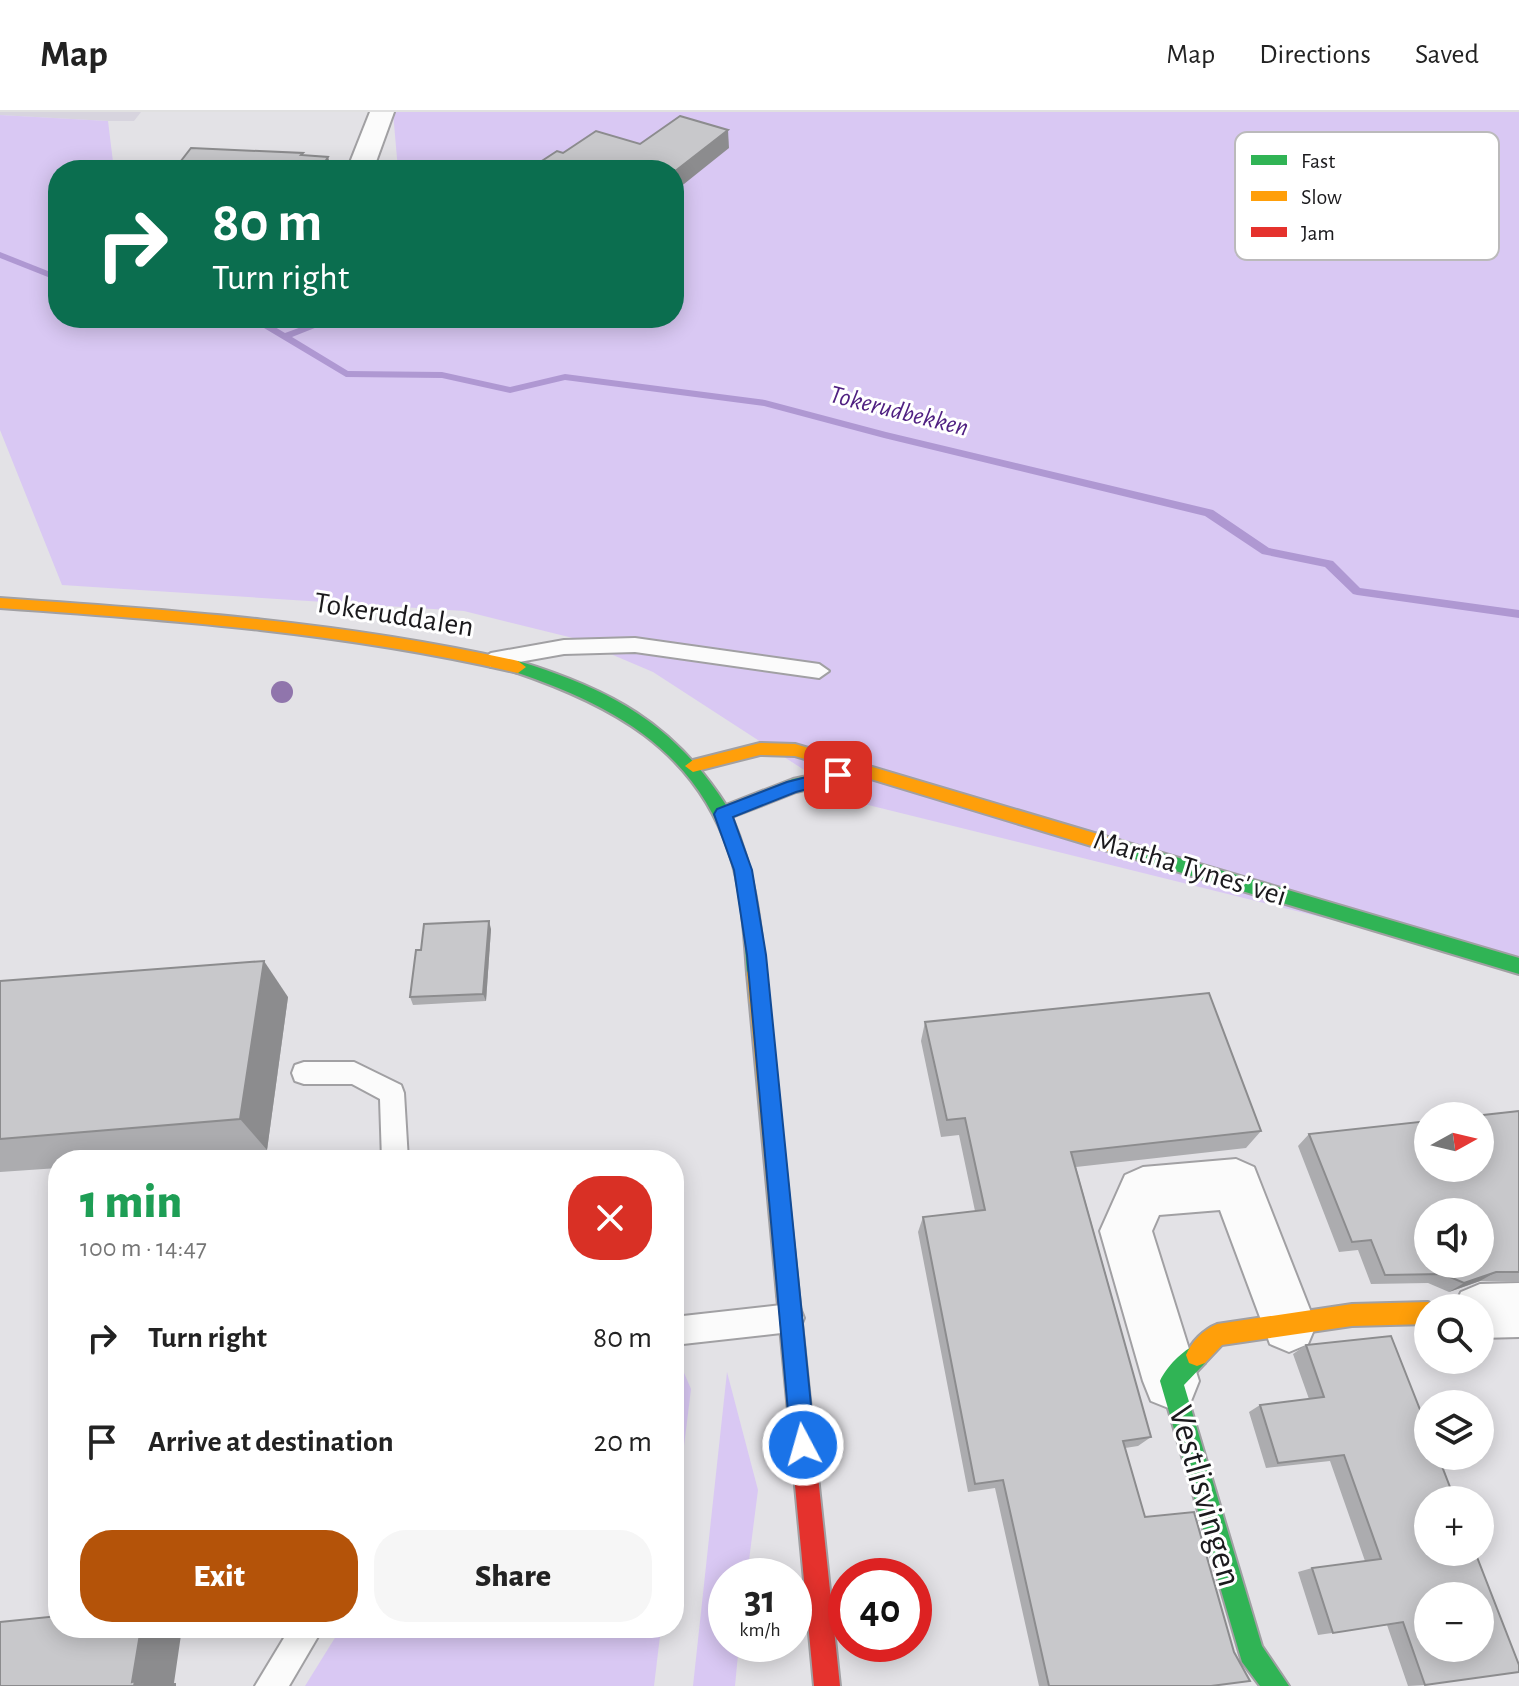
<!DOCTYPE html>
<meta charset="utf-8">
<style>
:root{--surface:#fff;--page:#f6f6f6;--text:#222;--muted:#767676;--line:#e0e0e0;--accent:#b45309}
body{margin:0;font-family:"Alegreya Sans",sans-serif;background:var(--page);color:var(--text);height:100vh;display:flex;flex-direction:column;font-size:30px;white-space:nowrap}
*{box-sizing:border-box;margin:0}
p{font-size:26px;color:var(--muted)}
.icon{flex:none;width:44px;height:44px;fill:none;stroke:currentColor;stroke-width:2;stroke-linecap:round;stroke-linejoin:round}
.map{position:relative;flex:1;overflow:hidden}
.sheet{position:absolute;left:48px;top:1038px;width:636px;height:488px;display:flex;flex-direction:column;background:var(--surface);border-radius:32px;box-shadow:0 4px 20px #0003}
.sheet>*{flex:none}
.guide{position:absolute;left:48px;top:48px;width:636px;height:168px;border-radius:32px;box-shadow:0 4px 20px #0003;background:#0b6e4f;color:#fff;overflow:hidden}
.needle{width:52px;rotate:82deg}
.buttons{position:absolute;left:1414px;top:990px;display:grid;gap:16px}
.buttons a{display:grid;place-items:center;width:80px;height:80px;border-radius:50%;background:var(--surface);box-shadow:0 4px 20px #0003;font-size:40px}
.speed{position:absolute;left:708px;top:1446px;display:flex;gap:16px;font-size:40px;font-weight:700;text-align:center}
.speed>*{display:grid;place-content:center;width:104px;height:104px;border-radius:50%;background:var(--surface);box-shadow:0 4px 20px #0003;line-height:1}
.speed small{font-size:20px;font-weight:400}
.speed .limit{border:12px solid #d22;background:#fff;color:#111}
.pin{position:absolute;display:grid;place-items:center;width:68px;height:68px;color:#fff;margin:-34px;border-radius:16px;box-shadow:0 4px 12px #0006}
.me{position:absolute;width:88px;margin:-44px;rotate:354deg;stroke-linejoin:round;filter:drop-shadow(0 0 6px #0008)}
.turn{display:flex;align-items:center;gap:28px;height:168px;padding:0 32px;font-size:36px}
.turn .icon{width:104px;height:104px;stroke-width:2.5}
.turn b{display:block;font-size:56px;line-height:68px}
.round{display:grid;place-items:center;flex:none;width:84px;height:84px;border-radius:32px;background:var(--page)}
.head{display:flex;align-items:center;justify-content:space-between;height:136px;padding:0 32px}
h1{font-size:48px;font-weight:800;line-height:60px;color:#1e9e55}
.button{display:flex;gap:16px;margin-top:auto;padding:16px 32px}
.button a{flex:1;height:92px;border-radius:32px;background:var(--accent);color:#fff;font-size:32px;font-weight:800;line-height:92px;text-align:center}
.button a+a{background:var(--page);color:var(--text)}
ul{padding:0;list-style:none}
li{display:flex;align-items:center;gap:24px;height:104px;padding:0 32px}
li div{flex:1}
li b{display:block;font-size:30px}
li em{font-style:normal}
header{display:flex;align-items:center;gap:48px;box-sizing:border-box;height:112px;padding:0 40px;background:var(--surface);border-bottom:2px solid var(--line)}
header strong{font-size:38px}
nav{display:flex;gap:44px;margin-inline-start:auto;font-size:28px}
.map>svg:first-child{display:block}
.built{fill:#d7d4de}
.green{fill:#d9c8f3}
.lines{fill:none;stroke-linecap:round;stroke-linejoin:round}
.stream{fill:#af98d2;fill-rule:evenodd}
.lane-casing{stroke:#a1a0a3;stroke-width:4}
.street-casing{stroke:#a1a0a3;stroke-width:4}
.fast-casing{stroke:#a1a0a3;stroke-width:4}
.slow-casing{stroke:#a1a0a3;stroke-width:4}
.jam-casing{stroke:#a1a0a3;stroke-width:4}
.lane{fill:#fbfbfb;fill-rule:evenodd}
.street{fill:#fbfbfb;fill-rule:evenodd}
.fast{fill:#30b455;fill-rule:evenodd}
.slow{fill:#ff9f0a;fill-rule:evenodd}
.jam{fill:#e5322d;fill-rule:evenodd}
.tree{fill:#9075ac}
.wall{fill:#acacaf}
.shaded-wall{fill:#8c8c8e}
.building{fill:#c8c8cb;stroke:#8c8c8e;stroke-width:2;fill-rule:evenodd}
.route{fill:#1a73e8;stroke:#114b97;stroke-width:2}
.labels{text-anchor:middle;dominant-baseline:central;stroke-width:6;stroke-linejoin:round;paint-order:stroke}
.far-water-label{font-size:26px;font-style:italic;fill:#502182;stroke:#fff}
.street-label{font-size:30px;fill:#1b1a1d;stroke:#fff}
.near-street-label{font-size:36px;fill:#1b1a1d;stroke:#fff}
.key{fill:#fff;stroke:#bbbabb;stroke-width:2}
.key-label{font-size:22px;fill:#1b1a1d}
</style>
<header>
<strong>Map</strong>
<nav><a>Map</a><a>Directions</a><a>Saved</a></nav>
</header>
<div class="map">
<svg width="1519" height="1574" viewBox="0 0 1519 1574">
<rect width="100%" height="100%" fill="#e3e2e6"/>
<!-- built -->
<path class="built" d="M0,0H141L134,9H108L0,3Z"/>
<!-- green -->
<g class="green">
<path d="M393,0H1519V854L852,689L653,560L573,526L464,499L62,473L0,318V3L108,9L114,58H58V206H674V58H398Z"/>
<path d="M674,1249H679L691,1277L674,1416Z"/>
<path d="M727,1260L758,1378L747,1464H726V1532H739L735,1574H693Z"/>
<path d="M341,1516H661L654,1574H305Z"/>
</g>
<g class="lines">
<!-- stream -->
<g class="stream">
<path d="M0,140L58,163V169L0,146Z"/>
<path d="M254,206H260L285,221L326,206H340L292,225L348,259L442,260L510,275L565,262L765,288L886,320L1213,398L1269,436L1333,449L1360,476L1519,498V506L1357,483L1353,482L1325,455L1262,442L1205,404L884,326L764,294L565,268L510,281L442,266L346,265L254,210Z"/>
</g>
<!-- lane casing -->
<g class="lane-casing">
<g id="lane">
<path d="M635,526L819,552L829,559L819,566L635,540L564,542L491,555L481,548L491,541L564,528Z"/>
<path d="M304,950H354L401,973L404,981L408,1048H382L380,987L352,972H304L295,969L292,961L295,953Z"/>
<path d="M790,1192L800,1196L804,1206L800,1216L790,1220L674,1233V1205Z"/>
<path d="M290,1516H323L289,1574H255Z"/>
</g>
</g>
<!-- street casing -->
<g class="street-casing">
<g id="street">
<path d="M370,0H394L373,58H347Z"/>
<path d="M1236,1047L1254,1055L1316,1213L1308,1232L1289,1240L1270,1232L1220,1098L1159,1103L1152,1119L1199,1269L1191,1289L1171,1297L1151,1289L1143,1269L1100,1119L1125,1063L1143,1055Z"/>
<path d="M1519,1171V1225L1480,1226V1196H1454L1461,1180L1480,1172Z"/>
</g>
</g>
<!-- fast casing -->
<g class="fast-casing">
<g id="fast">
<path d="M518,549C610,577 673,611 726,693L793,667L860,653L866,654L868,659L866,664L796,680L732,705C754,757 761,806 765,861L763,867L756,869L749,867L747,861C744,821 742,778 729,740C694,636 610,592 512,559L510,555Z"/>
<path d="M1118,728L1519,846V862L1112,740L1109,735L1112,730Z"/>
<path d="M1197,1232L1205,1235L1208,1243L1205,1251L1184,1273L1262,1534L1289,1574H1260L1242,1550L1160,1269C1166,1255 1183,1238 1197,1232Z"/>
</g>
</g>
<!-- slow casing -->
<g class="slow-casing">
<g id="slow">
<path d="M0,486C174,498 347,510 518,549L526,555L518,561C347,521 174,508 0,496Z"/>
<path d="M760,631L795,632L1118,728L1124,730L1127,735L1124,740L1118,742L795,644L760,643L693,660L685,654L693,648Z"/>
<path d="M756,853L763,855L765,861L799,1183L796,1191L788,1194L780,1191L777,1183L747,861L749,855Z"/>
<path d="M1428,1190L1437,1196H1428V1212L1352,1214L1222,1233L1205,1251L1197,1254L1189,1251L1186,1243C1191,1230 1204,1217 1217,1212L1352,1192Z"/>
</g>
</g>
<!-- jam casing -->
<g class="jam-casing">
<path id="jam" d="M788,1172L796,1175L799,1183L840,1574H814L777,1183L780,1175Z"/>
</g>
<!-- lane -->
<use href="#lane" class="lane"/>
<!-- street -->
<use href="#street" class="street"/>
<!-- fast -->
<use href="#fast" class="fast"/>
<!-- slow -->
<use href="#slow" class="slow"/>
<!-- jam -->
<use href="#jam" class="jam"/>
</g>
<!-- trees -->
<circle class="tree" cx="282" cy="580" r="11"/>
<!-- wall -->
<g class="wall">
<path d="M491,817L486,889L413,893L410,885L421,838Z"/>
<path d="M0,869L288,885L267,1038L148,1048H58V1056L0,1060Z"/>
<path d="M925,910L1261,1019L1246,1036L1076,1055L1151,1325L1138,1334L1125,1336L1145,1405L1211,1574H1039L995,1376L968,1380L918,1120L923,1105L975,1099L959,1023L941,1025L921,929Z"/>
<path d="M1519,999V1170L1480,1169L1449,1180L1428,1171L1371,1172L1358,1138L1339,1140L1298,1034L1309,1022Z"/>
<path d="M1306,1233L1425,1573L1408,1574L1387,1513L1318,1523L1298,1460L1312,1456L1365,1449L1330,1349L1266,1356L1249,1300L1260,1293L1309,1287L1293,1242Z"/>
</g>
<!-- shaded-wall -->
<g class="shaded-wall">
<path d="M728,18L729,36L674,80V60Z"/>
<path d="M328,45L332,58H320Z"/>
<path d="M489,809L491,817L486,889L483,882Z"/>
<path d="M264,849L288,885L267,1038L240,1007Z"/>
<path d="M1496,1160L1480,1169L1449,1180L1464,1171Z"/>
<path d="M141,1516H182L174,1571H176V1574H134L132,1570Z"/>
</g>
<!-- building -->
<g class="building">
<path d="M680,4L728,18L674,60V58H528L557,39L563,41L596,19L640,32Z"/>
<path d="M191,36L303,41L301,43L328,45L320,58H174Z"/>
<path d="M489,809L483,882L410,885L416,838H421L424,812Z"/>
<path d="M264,849L240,1007L0,1027V869Z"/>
<path d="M1209,881L1261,1019L1071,1040L1151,1325L1123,1329L1145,1405L1194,1400L1234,1540L1250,1569L1211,1574H1049L1003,1368L975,1372L923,1105L985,1098L965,1006L947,1008L925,910Z"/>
<path d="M1519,999V1160H1496L1464,1171L1443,1162L1385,1163L1371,1128L1352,1130L1309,1022L1428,1009V1056H1480V1004H1474ZM1428,1100H1480V1152H1428Z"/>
<path d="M1391,1224L1428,1318V1344H1438L1455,1388H1428V1440H1475L1519,1553V1560L1425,1573L1403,1510L1333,1521L1312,1456L1381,1447L1344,1343L1278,1351L1260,1293L1324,1285L1306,1233ZM1428,1484H1480V1536H1428Z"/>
<path d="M58,1504V1516H141L132,1570L135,1569L134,1574H0V1510Z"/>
</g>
<!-- route -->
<path class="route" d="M838,657L846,663L844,668L796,680L733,705L752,758L766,843L815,1333L811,1341L803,1344L794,1341L791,1333L747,843L734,758L714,702L717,697L787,670Z"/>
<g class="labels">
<!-- far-water labels -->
<g class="far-water-label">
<text transform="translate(899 299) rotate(14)">Tokerudbekken</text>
</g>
<!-- street labels -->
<g class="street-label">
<text transform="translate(394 503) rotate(9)">Tokeruddalen</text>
<text transform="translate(1190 756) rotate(17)">Martha Tynes' vei</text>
</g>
<!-- near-street labels -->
<g class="near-street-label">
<text transform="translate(1205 1384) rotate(74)">Vestlisvingen</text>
</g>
</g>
<!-- legend -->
<rect x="1235" y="20" width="264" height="128" rx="12" class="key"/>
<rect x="1251" y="43" width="36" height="10" fill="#30b455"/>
<rect x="1251" y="79" width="36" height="10" fill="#ff9f0a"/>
<rect x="1251" y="115" width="36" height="10" fill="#e5322d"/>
<g class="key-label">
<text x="1301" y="56">Fast</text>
<text x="1301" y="92">Slow</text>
<text x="1301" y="128">Jam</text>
</g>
</svg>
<div class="buttons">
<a><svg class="needle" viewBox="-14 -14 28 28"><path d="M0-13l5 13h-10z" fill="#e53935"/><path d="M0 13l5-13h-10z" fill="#767676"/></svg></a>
<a><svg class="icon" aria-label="sound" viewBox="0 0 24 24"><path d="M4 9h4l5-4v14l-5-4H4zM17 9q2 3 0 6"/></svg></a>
<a><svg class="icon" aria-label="search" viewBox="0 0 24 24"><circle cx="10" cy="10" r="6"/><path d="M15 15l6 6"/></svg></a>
<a><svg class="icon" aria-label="layers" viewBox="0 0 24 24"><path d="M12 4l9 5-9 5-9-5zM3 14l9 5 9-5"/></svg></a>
<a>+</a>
<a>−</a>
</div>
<div class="speed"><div>31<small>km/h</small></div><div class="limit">40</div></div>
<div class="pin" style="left:838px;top:663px;background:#d93025"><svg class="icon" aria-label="arrive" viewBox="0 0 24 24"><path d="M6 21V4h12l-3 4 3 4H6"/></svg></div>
<svg class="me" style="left:803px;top:1333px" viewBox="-20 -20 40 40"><circle r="17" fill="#1a73e8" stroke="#fff" stroke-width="3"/><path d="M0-11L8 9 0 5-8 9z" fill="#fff"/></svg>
<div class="guide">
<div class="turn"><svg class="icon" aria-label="right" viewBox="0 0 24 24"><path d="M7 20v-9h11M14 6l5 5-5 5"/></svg><div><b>80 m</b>Turn right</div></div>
</div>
<section class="sheet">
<div class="head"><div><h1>1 min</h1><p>100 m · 14:47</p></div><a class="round" style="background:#d93025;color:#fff"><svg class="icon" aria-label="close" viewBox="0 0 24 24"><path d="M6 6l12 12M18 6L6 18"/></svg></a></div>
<ul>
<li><svg class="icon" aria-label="right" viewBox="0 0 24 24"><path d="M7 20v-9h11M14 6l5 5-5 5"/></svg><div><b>Turn right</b></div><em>80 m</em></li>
<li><svg class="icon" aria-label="arrive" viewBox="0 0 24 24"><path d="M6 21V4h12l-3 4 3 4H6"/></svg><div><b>Arrive at destination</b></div><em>20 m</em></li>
</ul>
<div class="button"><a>Exit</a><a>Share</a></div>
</section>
</div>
